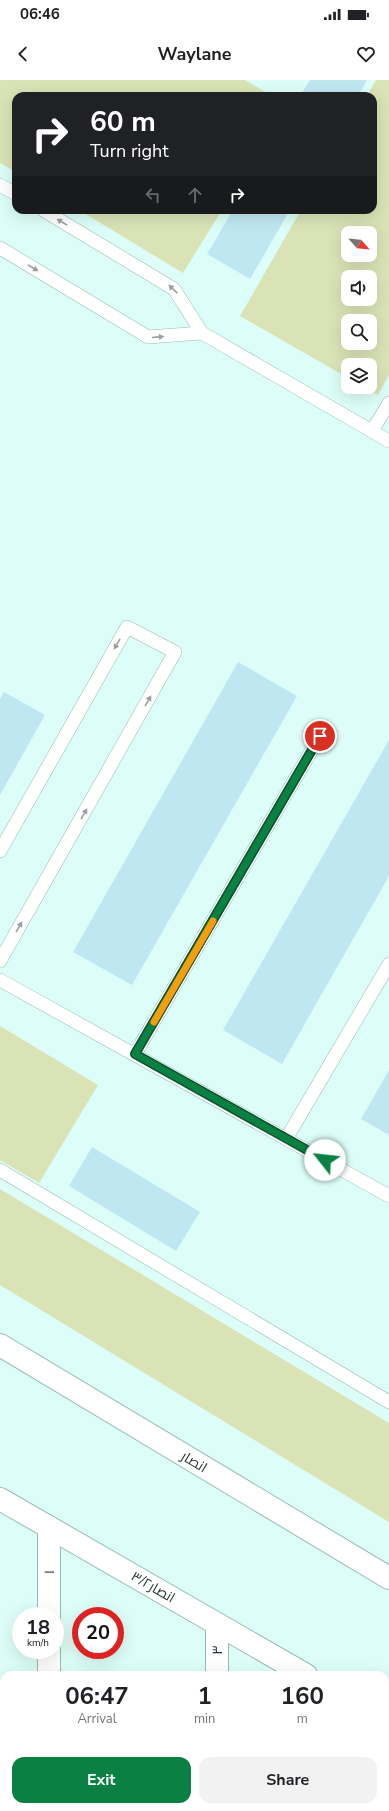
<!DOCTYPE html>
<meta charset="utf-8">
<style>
:root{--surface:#fff;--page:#f2f2f2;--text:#202124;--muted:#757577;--accent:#0b8043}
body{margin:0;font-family:"Nunito Sans",Cairo,sans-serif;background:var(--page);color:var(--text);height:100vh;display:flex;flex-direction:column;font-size:15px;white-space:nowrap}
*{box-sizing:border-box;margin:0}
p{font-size:13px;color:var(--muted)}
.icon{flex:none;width:22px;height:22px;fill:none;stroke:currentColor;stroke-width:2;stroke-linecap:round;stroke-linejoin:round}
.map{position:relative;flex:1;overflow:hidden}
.panel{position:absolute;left:0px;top:1591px;width:389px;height:140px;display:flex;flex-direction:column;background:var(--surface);border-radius:12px 12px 0 0;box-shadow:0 4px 16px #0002}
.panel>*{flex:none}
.guide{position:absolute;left:12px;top:12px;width:365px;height:122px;border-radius:12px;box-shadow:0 4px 16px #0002;background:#202124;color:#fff;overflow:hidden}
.needle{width:26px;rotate:117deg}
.fabs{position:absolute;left:341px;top:146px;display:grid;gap:8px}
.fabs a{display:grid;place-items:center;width:36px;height:36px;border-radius:8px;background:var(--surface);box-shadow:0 4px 16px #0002;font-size:20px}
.speed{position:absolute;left:12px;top:1527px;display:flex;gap:8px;font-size:20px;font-weight:700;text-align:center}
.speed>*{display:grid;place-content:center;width:52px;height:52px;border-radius:50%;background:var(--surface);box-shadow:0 4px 16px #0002;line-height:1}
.speed small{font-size:10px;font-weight:400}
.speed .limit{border:6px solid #d22;background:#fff;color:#111}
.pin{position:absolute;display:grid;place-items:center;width:34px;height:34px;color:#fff;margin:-17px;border:2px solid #fff;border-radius:50%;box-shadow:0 1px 4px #0007}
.me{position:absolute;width:44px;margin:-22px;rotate:299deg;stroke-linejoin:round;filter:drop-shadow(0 0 3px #0008)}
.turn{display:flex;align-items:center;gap:14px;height:84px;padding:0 12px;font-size:18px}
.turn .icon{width:52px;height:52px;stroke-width:2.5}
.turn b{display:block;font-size:28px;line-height:34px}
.lanes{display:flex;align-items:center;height:38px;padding:0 12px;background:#0003;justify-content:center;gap:20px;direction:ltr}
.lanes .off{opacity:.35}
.eta{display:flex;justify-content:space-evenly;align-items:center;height:68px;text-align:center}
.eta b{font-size:24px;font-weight:700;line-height:28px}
.cta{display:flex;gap:8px;margin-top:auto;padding:8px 12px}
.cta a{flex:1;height:46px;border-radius:12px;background:var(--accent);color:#fff;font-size:16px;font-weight:700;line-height:46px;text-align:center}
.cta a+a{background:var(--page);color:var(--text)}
.status{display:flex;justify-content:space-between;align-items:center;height:28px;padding:0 20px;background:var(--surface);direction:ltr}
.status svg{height:11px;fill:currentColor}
header{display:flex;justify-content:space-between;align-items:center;height:52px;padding:0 12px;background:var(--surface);font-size:18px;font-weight:700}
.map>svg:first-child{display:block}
.green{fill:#dae3b6;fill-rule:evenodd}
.building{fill:#bfe7f2}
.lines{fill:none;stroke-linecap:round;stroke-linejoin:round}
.service-casing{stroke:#94bcb5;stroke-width:14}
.minor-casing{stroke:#94bcb5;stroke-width:24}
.tertiary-casing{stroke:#94bcb5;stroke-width:24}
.service{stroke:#fff;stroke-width:13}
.minor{stroke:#fff;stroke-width:22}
.tertiary{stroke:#fff;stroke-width:22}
.oneway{fill:#9aa1a0}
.route-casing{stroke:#07532c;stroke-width:10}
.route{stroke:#0b8043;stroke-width:7}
.slow{stroke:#f59e0b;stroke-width:7}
.labels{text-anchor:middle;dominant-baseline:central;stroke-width:4;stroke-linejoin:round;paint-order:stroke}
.street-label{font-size:14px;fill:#1f2f2c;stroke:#fff}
</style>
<div class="status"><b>06:46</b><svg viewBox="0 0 49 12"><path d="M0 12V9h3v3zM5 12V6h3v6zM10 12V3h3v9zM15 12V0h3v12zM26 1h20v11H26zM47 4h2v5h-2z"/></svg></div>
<header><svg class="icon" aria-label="back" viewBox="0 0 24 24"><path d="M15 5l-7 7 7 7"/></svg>Waylane<svg class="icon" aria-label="heart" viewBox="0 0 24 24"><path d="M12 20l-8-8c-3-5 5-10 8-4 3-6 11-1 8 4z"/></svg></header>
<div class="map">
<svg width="389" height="1731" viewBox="0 0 389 1731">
<rect width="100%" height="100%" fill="#ddfef8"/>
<!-- green -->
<g class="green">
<path d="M0,0H245L272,16H16V92L0,83Z"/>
<path d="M376,0H389V295L378,315L364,307H370V285H348V298L240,236L301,130H373V16H367ZM348,153H370V175H348ZM348,197H370V219H348ZM348,241H370V263H348Z"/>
<path d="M79,130H222L183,193Z"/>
<path d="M0,946L98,1005L39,1103L0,1080Z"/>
<path d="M0,1109L389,1343V1442L0,1205Z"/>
</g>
<!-- building -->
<g class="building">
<path d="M310,0H367L358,16H300Z"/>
<path d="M233,130H290L250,199L207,174Z"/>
<path d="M238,582L297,616L132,905L73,872Z"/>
<path d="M4,612L45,635L0,715V619Z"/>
<path d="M389,660V796L282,984L223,950Z"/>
<path d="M389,990V1055L361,1039Z"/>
<path d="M92,1067L200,1132L176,1171L69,1106Z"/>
</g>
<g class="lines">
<!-- service casing -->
<g class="service-casing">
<g id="service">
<path d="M0,105L16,114"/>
<path d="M43,130L174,209L202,253L389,361"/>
<path d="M0,168L148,257L202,253"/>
<path d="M372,351L389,323"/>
<path d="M0,771L127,547L175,572L0,881"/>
<path d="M0,900L389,1116"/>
<path d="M135,974L320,656"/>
<path d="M286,1059L389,884"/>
<path d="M0,1090L389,1322"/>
</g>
</g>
<!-- minor casing -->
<g class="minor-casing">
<g id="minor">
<path d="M0,1419L306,1595"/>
<path d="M49,1447V1536"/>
<path d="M49,1570V1595"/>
<path d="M217,1595V1544"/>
<path d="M385,1640L389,1641"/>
<path d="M299,1727V1731"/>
</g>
</g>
<!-- tertiary casing -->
<g class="tertiary-casing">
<g id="tertiary">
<path d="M0,1265L389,1498"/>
<path d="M385,1693L389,1691"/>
<path d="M385,1717H389"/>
<path d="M12,1731L139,1727"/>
</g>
</g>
<!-- service -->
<use href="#service" class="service"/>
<!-- minor -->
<use href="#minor" class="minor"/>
<!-- tertiary -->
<use href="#tertiary" class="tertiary"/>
</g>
<!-- one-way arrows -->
<defs><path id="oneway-solid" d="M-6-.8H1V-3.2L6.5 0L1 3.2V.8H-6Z"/></defs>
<g class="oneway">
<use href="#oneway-solid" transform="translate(62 142) rotate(-149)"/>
<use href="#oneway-solid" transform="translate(33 188) rotate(31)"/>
<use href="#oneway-solid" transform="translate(173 209) rotate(-137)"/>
<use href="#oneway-solid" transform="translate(158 257) rotate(-5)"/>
<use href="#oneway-solid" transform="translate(117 564) rotate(120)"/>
<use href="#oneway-solid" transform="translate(148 621) rotate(-60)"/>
<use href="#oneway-solid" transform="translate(84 734) rotate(-60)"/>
<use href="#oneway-solid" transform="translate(19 847) rotate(-60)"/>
</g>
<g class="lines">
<!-- route casing -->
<g class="route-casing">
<path id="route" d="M320,656L135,974L325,1080"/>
</g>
<!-- route -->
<use href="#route" class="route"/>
<!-- slow -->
<path class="slow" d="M154,942L213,841"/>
</g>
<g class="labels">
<!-- street labels -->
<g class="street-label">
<text transform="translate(194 1382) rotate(31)">انصار</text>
<text transform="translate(49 1492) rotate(-90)">۱</text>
<text transform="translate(153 1507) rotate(30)">انصار۳/۲</text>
<text transform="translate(217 1570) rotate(-90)">۳</text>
</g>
</g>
</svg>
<div class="fabs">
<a><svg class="needle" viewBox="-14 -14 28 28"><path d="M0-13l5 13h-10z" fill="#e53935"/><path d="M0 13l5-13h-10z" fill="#757577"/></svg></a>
<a><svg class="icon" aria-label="sound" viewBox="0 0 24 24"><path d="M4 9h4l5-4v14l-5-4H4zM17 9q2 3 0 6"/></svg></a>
<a><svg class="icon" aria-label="search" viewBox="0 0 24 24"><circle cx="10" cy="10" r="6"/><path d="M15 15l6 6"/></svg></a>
<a><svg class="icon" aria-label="layers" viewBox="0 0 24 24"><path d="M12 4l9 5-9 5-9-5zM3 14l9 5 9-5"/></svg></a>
</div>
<div class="speed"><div>18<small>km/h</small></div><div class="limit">20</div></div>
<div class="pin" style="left:320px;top:656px;background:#d93025"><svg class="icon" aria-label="arrive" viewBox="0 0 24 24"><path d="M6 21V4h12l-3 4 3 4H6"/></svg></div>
<svg class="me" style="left:325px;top:1080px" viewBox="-20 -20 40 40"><circle r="19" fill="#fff"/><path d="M0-13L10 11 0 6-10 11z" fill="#0b8043"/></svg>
<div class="guide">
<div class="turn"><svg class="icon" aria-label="right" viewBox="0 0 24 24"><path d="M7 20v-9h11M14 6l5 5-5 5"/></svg><div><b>60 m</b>Turn right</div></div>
<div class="lanes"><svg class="icon off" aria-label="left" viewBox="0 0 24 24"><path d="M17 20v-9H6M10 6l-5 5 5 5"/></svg><svg class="icon off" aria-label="ahead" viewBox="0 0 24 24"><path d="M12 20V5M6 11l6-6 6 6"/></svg><svg class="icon" aria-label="right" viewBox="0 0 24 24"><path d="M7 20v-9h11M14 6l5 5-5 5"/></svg></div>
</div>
<section class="panel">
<div class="eta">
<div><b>06:47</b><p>Arrival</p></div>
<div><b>1</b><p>min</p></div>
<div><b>160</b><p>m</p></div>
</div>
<div class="cta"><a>Exit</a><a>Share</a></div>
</section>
</div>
